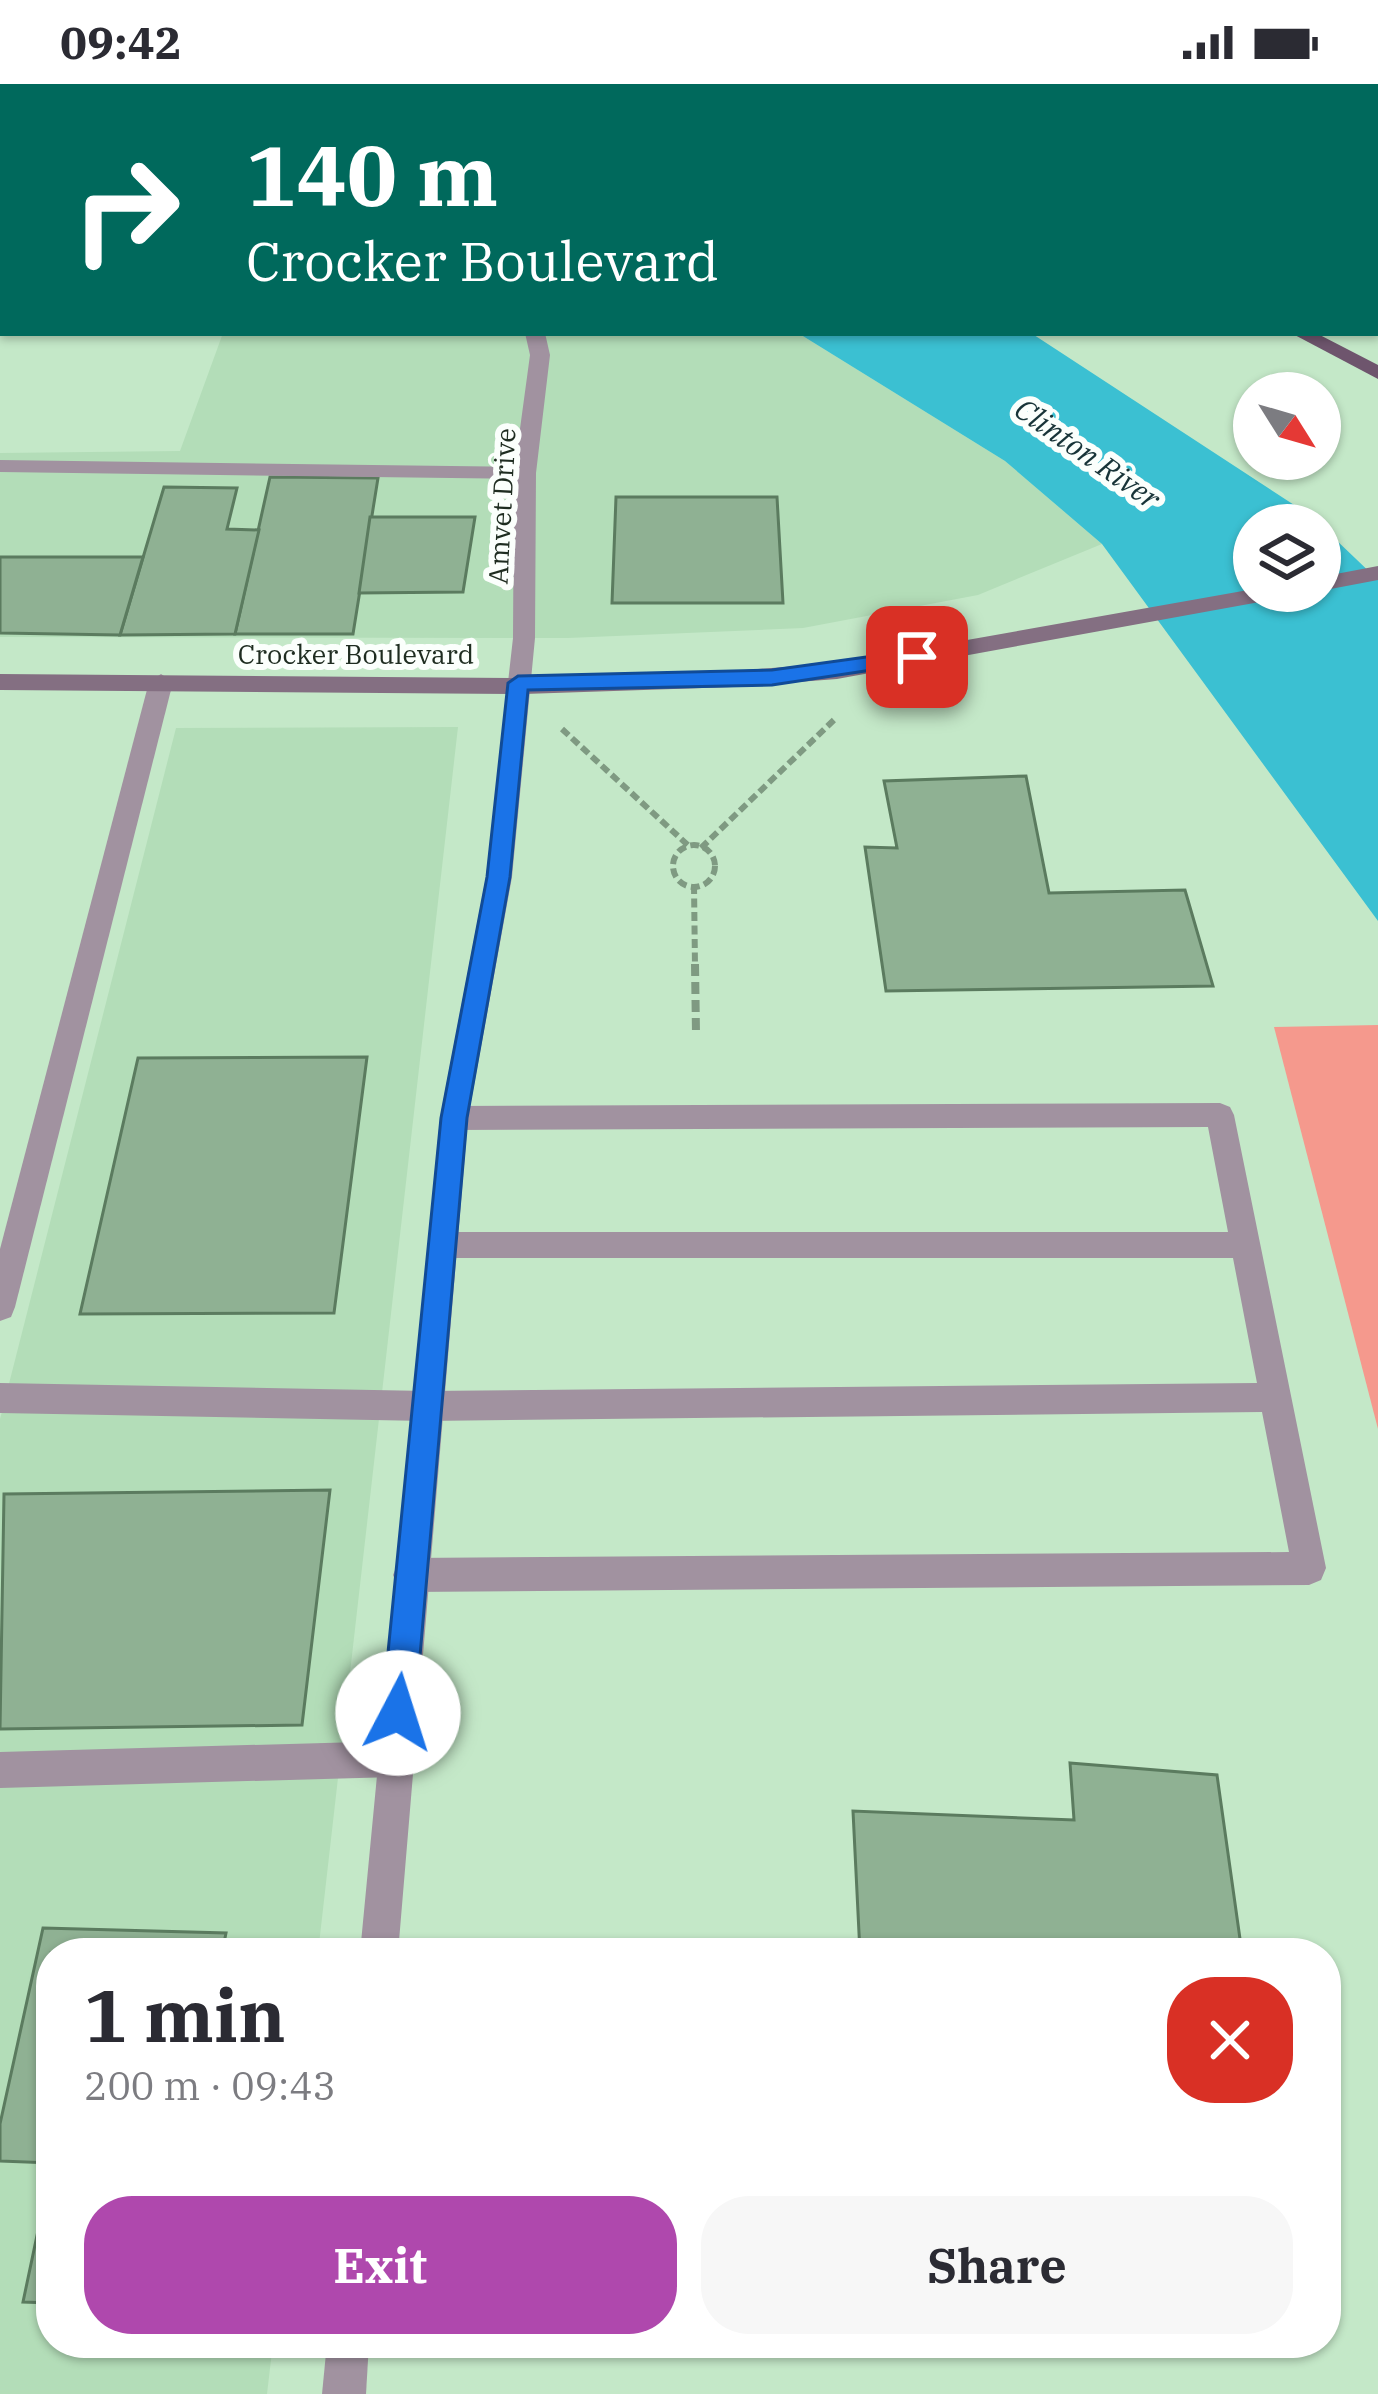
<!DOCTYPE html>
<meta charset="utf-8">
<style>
:root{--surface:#fff;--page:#f7f7f7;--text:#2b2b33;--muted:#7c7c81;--accent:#af48ad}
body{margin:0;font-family:"IBM Plex Serif",serif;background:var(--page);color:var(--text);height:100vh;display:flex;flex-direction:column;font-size:45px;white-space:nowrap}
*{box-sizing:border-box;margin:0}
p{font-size:39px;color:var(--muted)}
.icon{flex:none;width:66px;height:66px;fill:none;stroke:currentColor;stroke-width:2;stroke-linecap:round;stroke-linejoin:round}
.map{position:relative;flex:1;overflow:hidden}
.sheet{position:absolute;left:36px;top:1854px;width:1305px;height:420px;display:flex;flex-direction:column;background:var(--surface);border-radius:48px;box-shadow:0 3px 9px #0004}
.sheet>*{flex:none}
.hud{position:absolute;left:0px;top:0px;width:1380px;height:252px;box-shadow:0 3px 9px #0004;background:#00695c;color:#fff;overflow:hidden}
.needle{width:78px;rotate:127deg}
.tools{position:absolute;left:1233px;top:288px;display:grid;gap:24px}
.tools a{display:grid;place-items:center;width:108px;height:108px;border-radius:50%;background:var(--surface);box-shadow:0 3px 9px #0004;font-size:60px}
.pin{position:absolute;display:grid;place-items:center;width:102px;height:102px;color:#fff;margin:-51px;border-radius:24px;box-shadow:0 6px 18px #0006}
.me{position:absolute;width:132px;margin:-66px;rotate:5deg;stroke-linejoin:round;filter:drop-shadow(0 0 9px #0008)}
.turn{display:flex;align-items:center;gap:42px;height:252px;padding:0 48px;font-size:54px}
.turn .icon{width:156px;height:156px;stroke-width:2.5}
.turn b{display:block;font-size:84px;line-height:102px}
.round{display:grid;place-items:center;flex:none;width:126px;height:126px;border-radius:48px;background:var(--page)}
.headline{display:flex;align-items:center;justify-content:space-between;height:204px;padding:0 48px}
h1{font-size:72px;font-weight:700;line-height:90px}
.action{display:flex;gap:24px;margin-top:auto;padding:24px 48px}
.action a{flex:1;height:138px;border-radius:48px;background:var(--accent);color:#fff;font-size:48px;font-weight:700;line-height:138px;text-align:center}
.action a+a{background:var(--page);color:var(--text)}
.status{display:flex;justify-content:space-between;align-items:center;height:84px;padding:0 60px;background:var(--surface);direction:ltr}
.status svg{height:33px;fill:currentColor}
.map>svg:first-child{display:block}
.built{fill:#b3ddb8}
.green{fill:#f5998d}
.water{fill:#3bc0d2;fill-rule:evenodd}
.building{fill:#8fb193;stroke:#5b7b5f;stroke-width:3}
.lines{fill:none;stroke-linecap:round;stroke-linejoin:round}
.path-far1{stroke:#7f9a82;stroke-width:6;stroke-dasharray:9 4.5;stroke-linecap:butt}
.path{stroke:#7f9a82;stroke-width:8;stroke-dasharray:12 6;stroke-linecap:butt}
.lane{fill:#a192a0;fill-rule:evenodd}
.street{fill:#a192a0;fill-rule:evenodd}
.secondary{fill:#846f82;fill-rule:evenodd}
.primary{fill:#6e556d;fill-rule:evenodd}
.route{fill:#1a73e8;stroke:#114b97;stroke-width:3}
.labels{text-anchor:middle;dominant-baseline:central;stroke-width:12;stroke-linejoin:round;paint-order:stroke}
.far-street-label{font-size:27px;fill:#1e2c20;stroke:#fbfffc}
.far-water-label{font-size:30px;font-style:italic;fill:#183438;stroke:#fbfffc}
</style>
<div class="status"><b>09:42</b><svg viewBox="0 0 49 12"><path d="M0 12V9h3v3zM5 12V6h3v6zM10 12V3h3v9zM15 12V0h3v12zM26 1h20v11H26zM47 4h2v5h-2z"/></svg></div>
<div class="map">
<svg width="1378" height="2310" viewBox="0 0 1378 2310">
<rect width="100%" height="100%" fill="#c4e8c8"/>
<!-- built -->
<g class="built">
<path d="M223,249H798L1005,377L1102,460L978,511L803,544L568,554L0,553V369L180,367Z"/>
<path d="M458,643L318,1869H51V2259H273L267,2310H0V1335L176,644Z"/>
</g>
<!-- green -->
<path class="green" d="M1378,941V1345L1274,943Z"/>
<!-- water -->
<g class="water">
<path d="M0,0H603L611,3H3V11Z"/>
<path d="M798,249H1031L1311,432L1378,496V837L1102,460L1005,377ZM1254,441H1320V507H1254Z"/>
</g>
<!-- building -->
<g class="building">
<path d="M947,0H1279L1285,3H952Z"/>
<path d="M270,393L378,394L353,550H235Z"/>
<path d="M164,403L237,404L227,445L259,446L235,550L120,551Z"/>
<path d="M616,413H777L783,519H612Z"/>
<path d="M370,433H475L463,508L359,509Z"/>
<path d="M0,473H143L120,551L0,549Z"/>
<path d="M1026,692L1049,809L1185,806L1213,902L886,907L865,763L897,764L884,697Z"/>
<path d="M367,973L334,1229L80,1230L138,974Z"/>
<path d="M330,1406L302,1641L0,1645L4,1410Z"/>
<path d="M1070,1679L1217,1691L1242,1869H860L853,1727L1074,1736Z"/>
<path d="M43,1844L226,1849L222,1869H51V2079L0,2077V2040Z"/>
<path d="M51,2085V2219L23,2218Z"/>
</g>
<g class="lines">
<!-- path-far1 -->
<g class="path-far1">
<path d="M562,645L691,764"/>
<circle cx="694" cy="782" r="21"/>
<path d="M701,764L837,633"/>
<path d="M694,801L695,883"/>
</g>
<!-- path -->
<path class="path" d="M695,880L696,950"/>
<!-- lane -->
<g class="lane">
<path d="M0,376L525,383L536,389L525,395L0,388Z"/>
<path d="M161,590L173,598L15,1223L11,1233L0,1237V1165L149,598Z"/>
<path d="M1220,1019L1230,1023L1234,1031L1326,1484L1321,1496L1309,1501L410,1508L398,1503L393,1491L398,1479L410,1474L1289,1468L1262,1328L426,1337L0,1329V1299L426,1307L1257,1299L1233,1174H442L431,1170L427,1161L431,1152L442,1148H1228L1208,1043L454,1046L444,1042L440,1034L444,1026L454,1022Z"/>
<path d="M395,1657L408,1662L413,1675L408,1688L395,1693L0,1704V1668Z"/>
</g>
<!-- street -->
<g class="street">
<rect x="0" y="211" width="3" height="12"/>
<path d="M525,249H545L550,271L536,389L535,554L512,793L468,1034L398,1869H360L440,1034L486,793L513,554L514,389L530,271Z"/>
<path d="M327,2259H369L366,2310H322Z"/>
</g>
<!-- secondary -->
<g class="secondary">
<path d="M1356,0H1376L1378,3H1358Z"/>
<path d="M1378,482V496L1320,507H1319L1320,493Z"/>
<path d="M1254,505L1292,507L1281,514L837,595L733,603L524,610L0,606V590L524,594L733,587L837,579Z"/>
</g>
<!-- primary -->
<g class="primary">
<path d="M809,0H829L831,3H811Z"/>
<path d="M1291,249H1316L1378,281V295Z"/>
</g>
</g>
<!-- route -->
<path class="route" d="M917,566L925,568V578L772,601L528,606L510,793L467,1034L415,1629L410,1640L398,1645L387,1640L382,1629L441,1034L487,793L508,599L518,592L772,586Z"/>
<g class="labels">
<!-- far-street labels -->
<g class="far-street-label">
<text transform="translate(501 422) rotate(-87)">Amvet Drive</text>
<text x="356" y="569">Crocker Boulevard</text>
</g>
<!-- far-water labels -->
<g class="far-water-label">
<text transform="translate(1088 369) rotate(35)">Clinton River</text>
</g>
</g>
</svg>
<div class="tools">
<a><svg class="needle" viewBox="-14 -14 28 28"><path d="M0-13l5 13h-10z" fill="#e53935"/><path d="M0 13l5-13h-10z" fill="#7c7c81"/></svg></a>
<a><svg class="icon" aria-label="layers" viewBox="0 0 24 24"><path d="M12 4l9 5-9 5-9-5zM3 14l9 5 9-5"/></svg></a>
</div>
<div class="pin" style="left:917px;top:573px;background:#d93025"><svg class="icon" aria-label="arrive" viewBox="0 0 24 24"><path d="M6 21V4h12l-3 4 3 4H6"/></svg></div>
<svg class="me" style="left:398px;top:1629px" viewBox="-20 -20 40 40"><circle r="19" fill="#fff"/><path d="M0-13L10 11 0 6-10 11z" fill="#1a73e8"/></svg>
<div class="hud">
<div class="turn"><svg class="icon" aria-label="right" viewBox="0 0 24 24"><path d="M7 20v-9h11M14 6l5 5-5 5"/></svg><div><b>140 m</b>Crocker Boulevard</div></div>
</div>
<section class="sheet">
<div class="headline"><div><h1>1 min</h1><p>200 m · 09:43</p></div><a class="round" style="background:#d93025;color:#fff"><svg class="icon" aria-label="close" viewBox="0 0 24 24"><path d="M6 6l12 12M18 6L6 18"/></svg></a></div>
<div class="action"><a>Exit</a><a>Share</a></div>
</section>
</div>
